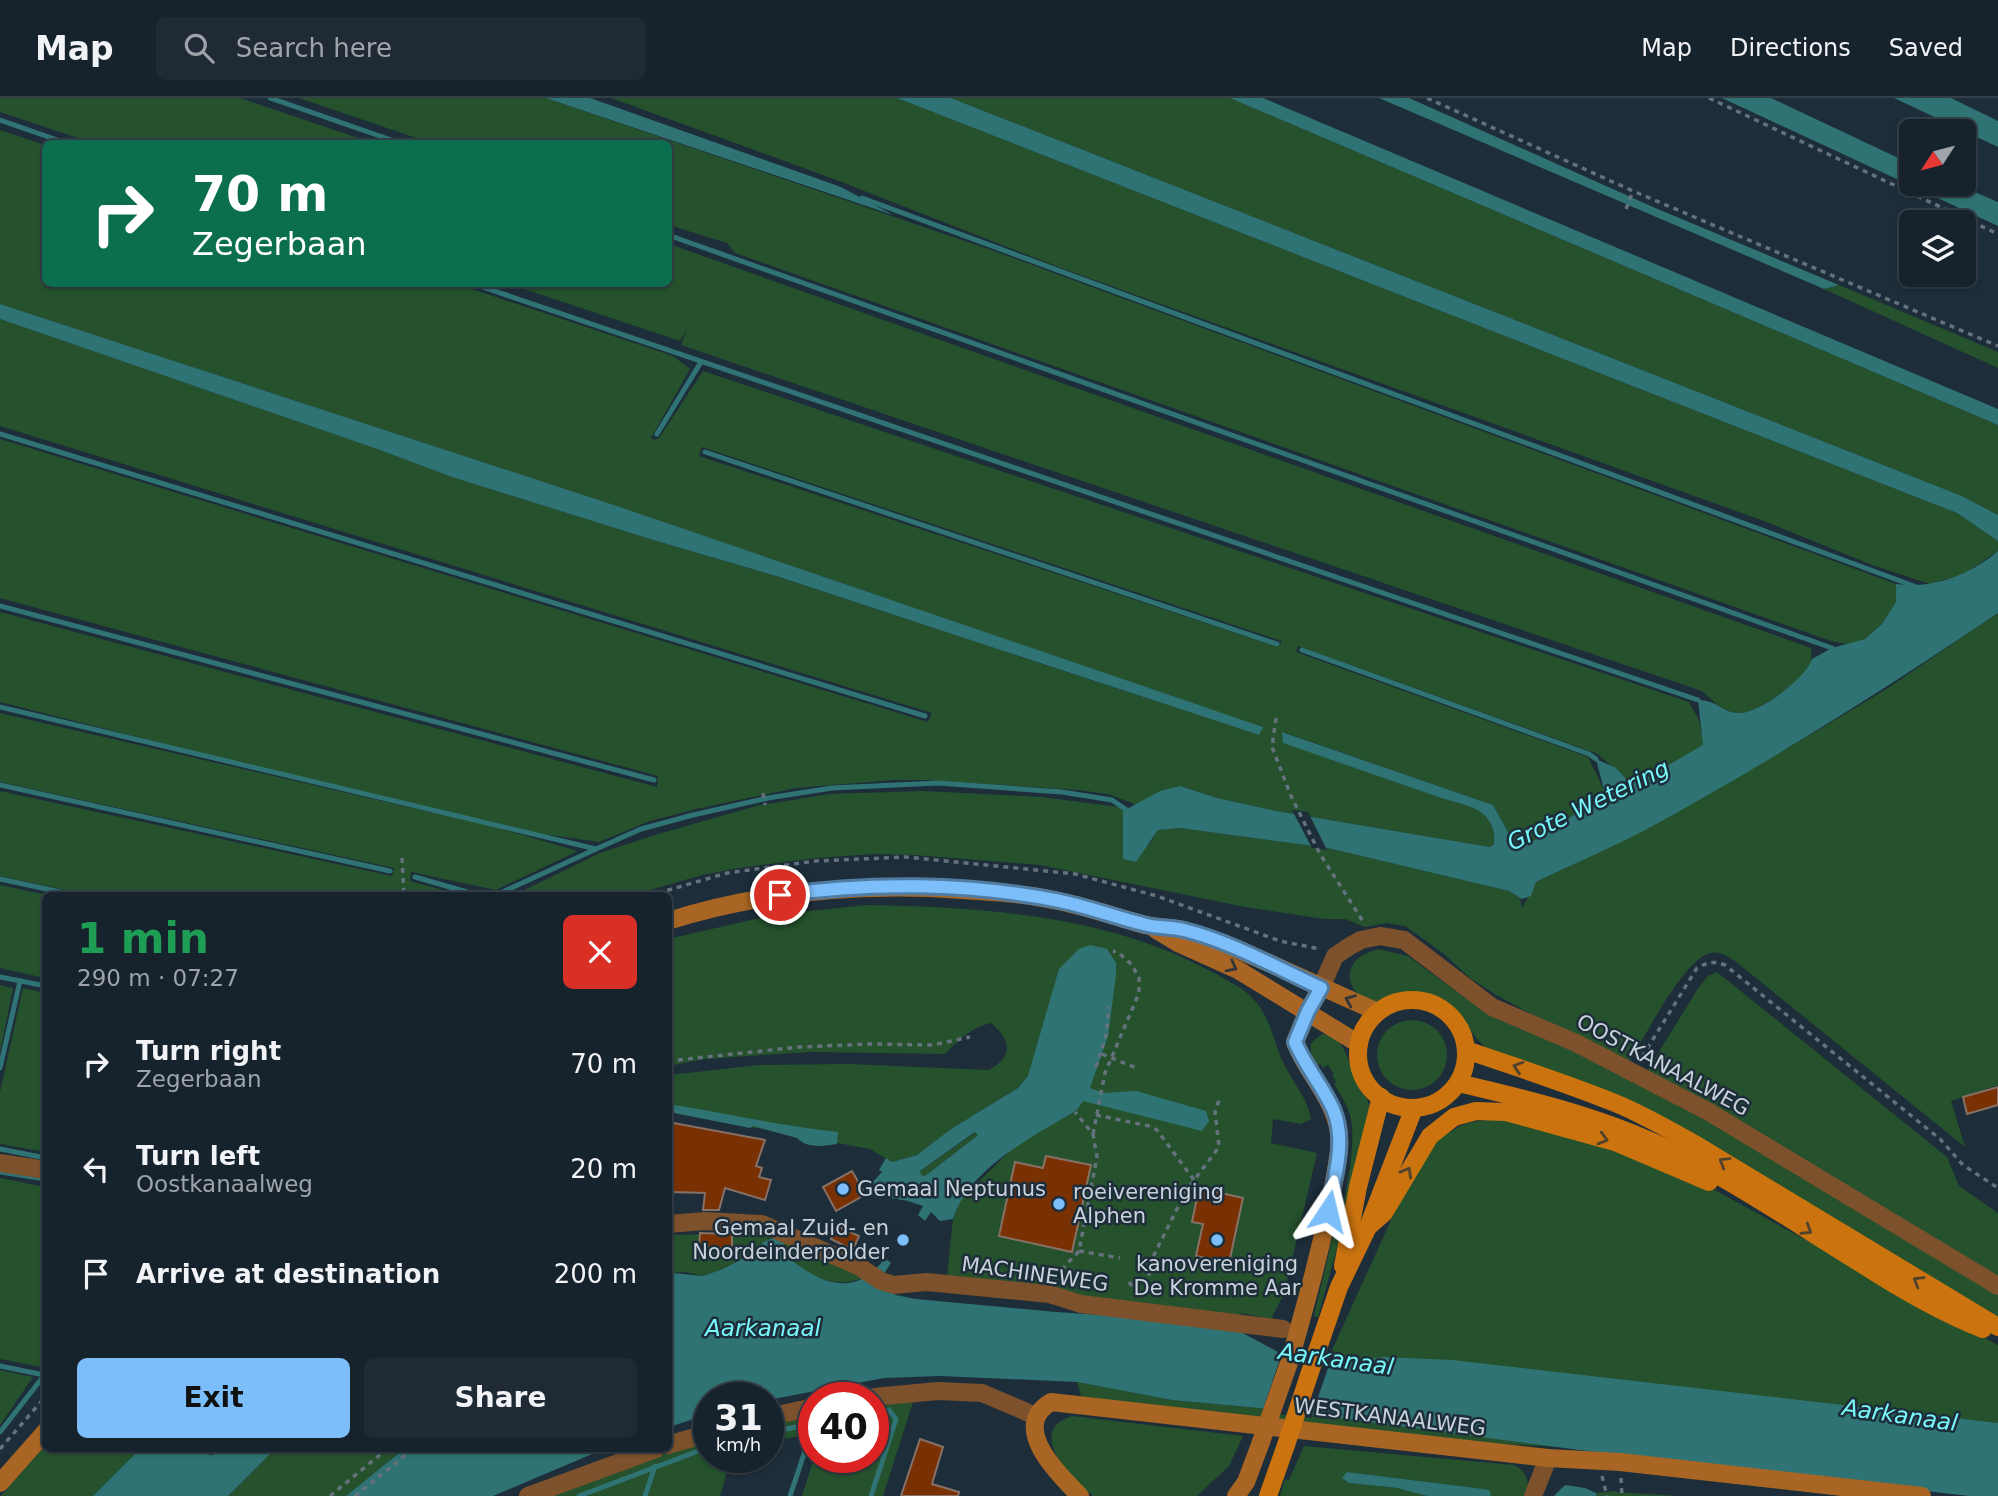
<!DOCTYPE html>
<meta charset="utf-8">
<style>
:root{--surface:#16222c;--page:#1f2a34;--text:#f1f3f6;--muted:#9ea4a9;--line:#353f48;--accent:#7cbef9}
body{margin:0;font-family:"DejaVu Sans",sans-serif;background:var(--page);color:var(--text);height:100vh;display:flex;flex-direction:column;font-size:26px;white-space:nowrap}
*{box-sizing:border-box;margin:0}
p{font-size:23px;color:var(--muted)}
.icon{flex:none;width:38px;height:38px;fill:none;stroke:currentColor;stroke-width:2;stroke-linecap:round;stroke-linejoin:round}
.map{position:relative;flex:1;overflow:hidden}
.details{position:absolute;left:42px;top:794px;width:630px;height:560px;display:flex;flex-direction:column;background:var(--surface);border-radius:10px;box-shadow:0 2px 5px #0004,0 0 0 2px var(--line)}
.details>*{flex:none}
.top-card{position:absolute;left:42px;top:42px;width:630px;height:147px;border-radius:10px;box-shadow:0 2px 5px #0004,0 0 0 2px var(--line);background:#0b6e4f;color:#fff;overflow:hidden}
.needle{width:46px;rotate:234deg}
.controls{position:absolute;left:1899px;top:21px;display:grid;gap:14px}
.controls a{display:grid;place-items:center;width:77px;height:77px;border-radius:10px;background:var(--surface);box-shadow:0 2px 5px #0004,0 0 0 2px var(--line);font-size:35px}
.speed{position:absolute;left:693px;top:1284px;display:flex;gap:14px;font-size:35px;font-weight:700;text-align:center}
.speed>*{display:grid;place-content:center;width:91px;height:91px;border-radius:50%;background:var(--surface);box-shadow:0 2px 5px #0004,0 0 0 2px var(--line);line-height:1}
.speed small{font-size:18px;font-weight:400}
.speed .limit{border:10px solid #d22;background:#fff;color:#111}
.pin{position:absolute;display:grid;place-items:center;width:60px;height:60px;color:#fff;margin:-30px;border:4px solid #fff;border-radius:50%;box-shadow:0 2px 7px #0007}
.me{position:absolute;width:77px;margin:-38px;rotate:10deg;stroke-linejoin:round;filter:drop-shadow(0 0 5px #0008)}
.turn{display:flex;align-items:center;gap:24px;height:147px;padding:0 35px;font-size:32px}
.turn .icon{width:91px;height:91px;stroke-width:2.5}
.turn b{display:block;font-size:49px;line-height:60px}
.round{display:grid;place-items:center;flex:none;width:74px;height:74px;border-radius:10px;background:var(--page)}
.head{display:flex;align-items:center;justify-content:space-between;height:119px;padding:0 35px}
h1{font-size:42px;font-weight:800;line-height:52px;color:#1e9e55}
.button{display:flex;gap:14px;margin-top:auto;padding:14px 35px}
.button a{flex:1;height:80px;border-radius:10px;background:var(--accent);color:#111;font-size:28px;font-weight:800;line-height:80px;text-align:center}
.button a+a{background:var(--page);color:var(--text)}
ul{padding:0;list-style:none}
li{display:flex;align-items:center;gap:21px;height:105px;padding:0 35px}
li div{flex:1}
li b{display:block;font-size:26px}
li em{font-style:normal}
header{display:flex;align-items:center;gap:42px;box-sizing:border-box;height:98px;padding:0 35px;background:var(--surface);border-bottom:2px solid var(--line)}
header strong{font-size:33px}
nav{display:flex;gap:38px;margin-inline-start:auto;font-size:24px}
.search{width:490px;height:63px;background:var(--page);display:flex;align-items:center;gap:18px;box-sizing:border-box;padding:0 24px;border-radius:10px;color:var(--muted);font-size:26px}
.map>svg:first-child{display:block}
.green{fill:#25522c;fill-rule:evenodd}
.water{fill:#307374;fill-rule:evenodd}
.pier{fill:#1d2d3a}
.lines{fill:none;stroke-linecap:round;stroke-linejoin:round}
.stream{stroke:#307374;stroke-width:5}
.building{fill:#793104;stroke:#877166;stroke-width:2}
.path{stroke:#64727d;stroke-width:3.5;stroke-dasharray:5 5;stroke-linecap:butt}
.street{stroke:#7c512c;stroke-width:18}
.secondary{stroke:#a86523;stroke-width:18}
.primary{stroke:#cb730f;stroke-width:18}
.secondary-bridge{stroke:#a86523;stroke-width:18}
.primary-bridge{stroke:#cb730f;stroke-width:18}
.oneway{stroke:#323537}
.oneway2{stroke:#51422d}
.route-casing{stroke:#517ca2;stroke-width:18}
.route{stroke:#7cbef9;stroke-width:12}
.poi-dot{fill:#7cbef9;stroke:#1d2d3a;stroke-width:2.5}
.labels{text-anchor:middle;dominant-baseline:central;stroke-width:5;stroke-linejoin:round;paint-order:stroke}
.street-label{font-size:21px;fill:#c9d2db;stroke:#1d2d3a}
.poi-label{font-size:21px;fill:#c9d2db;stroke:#1d2d3a;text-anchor:start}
.water-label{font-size:23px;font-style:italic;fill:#78f8fa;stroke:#1d2d3a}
</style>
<header>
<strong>Map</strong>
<div class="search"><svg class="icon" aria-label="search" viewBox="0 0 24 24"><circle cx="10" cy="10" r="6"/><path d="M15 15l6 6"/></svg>Search here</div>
<nav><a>Map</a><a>Directions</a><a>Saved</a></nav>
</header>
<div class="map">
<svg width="1998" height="1398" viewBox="0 0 1998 1398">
<rect width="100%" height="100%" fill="#1d2d3a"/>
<!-- green -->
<g class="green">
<path d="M0,0H240L373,45H93L0,14Z"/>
<path d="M299,0H546L997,154L1896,486V504L1882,526L1865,541L1851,547L1831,543L735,155L727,145L669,127L668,46L431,45Z"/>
<path d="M611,0H897L1957,415L1998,443V453L1964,476L1930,486L1872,467L1764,423L1061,170L834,81Z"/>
<path d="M951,0H1230L1998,327V417L1962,398Z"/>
<path d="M0,32L45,47L46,186H457L673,258L690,271L651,340L654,342L659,340L703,273L1689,604L1699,622L1704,647L1641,683L1627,682L1598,656L1298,548L1296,554L1588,659L1604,692L1598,701L1535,742L1517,750L1493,707L1283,634L1284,645L1444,701C1470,708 1497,713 1494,746L1490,749L1276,713L1217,700L1181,688L1160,693L1137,707L1108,696L1078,692L926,682H894L796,690L696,711L650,723L599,744L495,729L578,753L496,792L411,774L410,783L465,798H94L0,778V693L392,778L394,770L0,684V615L451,719L0,604V514L657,689L658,678L0,500V341L928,624L932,615L0,328V221L380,352L452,379L650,441L775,478L1259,637L1262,629L614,407L0,206ZM702,349L1282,543L1278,549L699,358Z"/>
<path d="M669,146L1811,550C1811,557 1813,564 1808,571C1796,585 1758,616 1739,615C1724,615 1712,602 1702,593L681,247L687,231L680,243L509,186H668Z"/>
<path d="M1839,187L1998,254V270L1824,191Z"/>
<path d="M1998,515V987L1951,1003L1965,1049L1735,863C1727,858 1720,853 1710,855C1683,862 1645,939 1630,963L1544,923L1498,898L1470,880L1443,855L1405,828L1387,825L1365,829L1345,821H1324L1245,809L1040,767L914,757L873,756L818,760L739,770L702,777L629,798H512L600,755L655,737L756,708L829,696L923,693L1041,699L1119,709L1123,713V761L1149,747L1158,732L1180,730L1328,750L1509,793L1522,801H1520L1522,810L1536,784L1646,731L1800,643L1885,592Z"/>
<path d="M0,787L51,798H46L45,880L0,870Z"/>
<path d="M866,807C984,809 1109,817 1214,875C1228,883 1244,890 1254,902C1271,920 1273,943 1283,964C1293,985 1307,999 1311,1021L1301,1026L1273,1021L1271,1045L1317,1055L1284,1196L1271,1221L1241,1215L1239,1220L947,1179L953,1121L959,1103L1018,1045L1077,1012L1028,978L1018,990L951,1031L917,1057L892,1064L870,1051L669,1014V977L759,967L849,966L989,972C1015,957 1010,941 991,925C971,929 959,942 945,956L810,954L704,961L669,968L668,841L773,817Z"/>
<path d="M1378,851L1408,858L1480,911L1588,960L1742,1042L1998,1196V1220L1748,1071L1491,954C1470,939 1462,912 1438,901C1424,895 1409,894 1395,899C1389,900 1381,904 1374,904C1358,902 1344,884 1352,868C1358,857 1367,855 1378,851Z"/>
<path d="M1717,874L1947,1059L1959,1088L1998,1115V1184L1647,973L1699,889L1708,878Z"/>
<path d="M0,887L13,890L0,955Z"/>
<path d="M23,890L45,895V1054L0,1046V994Z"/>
<circle cx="1412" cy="957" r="35"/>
<path d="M1322,936C1343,936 1348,962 1354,977C1360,990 1369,999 1370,1013L1345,1121L1318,1219L1314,1218L1337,1120H1341C1346,1093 1356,1047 1351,1021C1348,1008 1341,997 1334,986L1336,984L1332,977L1334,976L1328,967L1323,970L1320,966L1317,968L1311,956V945Z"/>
<path d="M1496,1021L1530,1025L1666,1069L1700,1084L1998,1247V1325L1756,1298L1351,1266L1331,1268L1332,1252L1402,1098L1436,1043L1460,1028L1472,1024Z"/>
<path d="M976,1034L979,1036L925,1078L921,1077L919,1074Z"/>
<path d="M0,1080L45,1089L46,1265L41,1269L0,1261Z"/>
<path d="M755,1135L776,1139L763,1144L755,1154L723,1171L703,1178L685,1174L672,1175L669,1172L668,1137Z"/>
<path d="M784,1143L863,1180C831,1192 808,1177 784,1156Z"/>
<path d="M0,1272L33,1279L0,1327Z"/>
<path d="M1077,1284L1172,1302L1279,1312L1563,1349L1438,1343L1082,1301Z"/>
<path d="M913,1304L883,1398H802L814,1360H873V1308Z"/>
<path d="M814,1318V1335L768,1344V1328Z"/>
<path d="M1072,1318L1243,1338L1229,1368L1197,1398H1093C1077,1386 1037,1347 1057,1326C1060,1323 1067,1320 1072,1318Z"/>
<path d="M709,1342V1360H731L720,1398H543L616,1370Z"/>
<path d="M45,1347L46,1351H140L93,1398H1Z"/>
<path d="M1304,1348L1514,1367C1529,1375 1529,1383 1526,1398H1490L1489,1392L1484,1391L1347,1374L1349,1385L1397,1390L1427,1398H1280L1285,1381L1289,1382Z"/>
<path d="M275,1351H404L346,1398H228Z"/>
<path d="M1615,1393L1616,1394L1679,1398H1597L1596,1395Z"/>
</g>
<!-- water -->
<g class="water">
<path d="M546,0H590L841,89L893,117Z"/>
<path d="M897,0H951L1962,398L1998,417V443L1957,415Z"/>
<path d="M1230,0H1263L1998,311V327Z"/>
<path d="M1379,0H1409L1653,109L1839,187L1824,191Z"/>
<path d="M1722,0H1771L1911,66V86H1956L1998,104V128Z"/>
<path d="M1894,0H1951L1998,23V49Z"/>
<path d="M0,206L614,407L1263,629L1259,637L776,478L650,441L452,379L380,352L0,221Z"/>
<path d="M1998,453V515C1884,592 1768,665 1647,731C1611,750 1573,766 1536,784L1531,798L1522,801L1509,793L1328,750L1180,730L1158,732L1136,764L1123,761V713L1160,693L1180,688L1217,700L1276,713L1490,749L1494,746C1497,713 1470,708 1444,701L1283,645L1282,634L1493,707L1517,750L1535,742L1598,701L1604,692L1596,661L1616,670L1627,682L1641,683L1703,647L1698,602C1718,602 1722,615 1739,615C1759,616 1807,579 1812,561L1832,550L1865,541L1882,526L1896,504V486C1933,491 1970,477 1998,453Z"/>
<path d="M1090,847L1107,851L1116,865V877L1108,938L1090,990L1104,995L1136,993L1206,1013L1209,1023L1202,1033L1083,1003L1077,1012C1034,1038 969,1070 953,1121L940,1123L931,1114L925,1123L918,1117L923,1108L908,1103L884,1099L882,1096H873L870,1087L882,1074L879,1072L886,1060L892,1064L917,1057L951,1031L1018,990L1028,978L1059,871L1079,851ZM975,1034L978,1037L925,1078L921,1077L920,1073Z"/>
<path d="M668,1006C725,1015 781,1028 838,1034L837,1046C824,1048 807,1051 797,1040L753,1028L750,1030L669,1014Z"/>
<path d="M776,1139L784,1143V1156C817,1184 854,1203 885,1160L891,1165L883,1177L884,1192L896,1197L916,1201L930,1191L1047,1201L1056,1214L1181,1222L1235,1231L1278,1254L1276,1262L1331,1268L1382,1259L1452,1262L1998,1325V1398H1969L1579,1352L1279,1312L1172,1302L1077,1284L940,1278L884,1280L768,1302V1300H709V1316L669,1329L668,1172L672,1175L703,1178L723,1171L755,1154L763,1144Z"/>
<path d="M140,1351H198L206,1356L213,1357L220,1351H275L228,1398H93Z"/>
<path d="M404,1351H604L493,1398H346Z"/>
<path d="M1347,1374L1484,1391L1489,1392L1491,1396L1490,1398H1427L1397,1390L1349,1385L1342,1380Z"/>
<path d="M1565,1387L1585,1390L1596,1395L1597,1398H1554Z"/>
</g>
<!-- pier -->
<g class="pier">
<path d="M1292,712L1308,714L1327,752L1312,750Z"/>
<path d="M930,1191L1047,1201L1056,1214L916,1201Z"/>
<path d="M1280,1261L1329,1267L1311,1320L1262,1314Z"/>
</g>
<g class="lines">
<!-- stream -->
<g class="stream">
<path d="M270,0L403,46"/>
<path d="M0,22L69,46"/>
<path d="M862,100L1914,488"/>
<path d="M668,137L1832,550"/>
<path d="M474,186L1698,602"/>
<path d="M0,336L925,618"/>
<path d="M657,336L701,264"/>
<path d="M705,354L1277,546"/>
<path d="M0,508L654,682"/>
<path d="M1302,552L1589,656L1596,661"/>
<path d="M0,609L596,751L641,731L693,717L768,700L832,690L938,685L1062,694L1112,702L1131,715"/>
<path d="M0,687L390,773"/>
<path d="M415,779L481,798"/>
<path d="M0,781L79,798"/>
<path d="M494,798L596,751"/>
<path d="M0,879L46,888"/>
<path d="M0,970L20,883"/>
<path d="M0,1051L46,1060"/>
<path d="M0,1074L46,1081"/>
<path d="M0,1268L44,1277"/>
<path d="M0,1334L46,1275"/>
<path d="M768,1334L814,1326"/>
<path d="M579,1398L709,1349"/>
<path d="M645,1398L655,1368"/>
<path d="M790,1398L814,1326"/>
<path d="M871,1398L896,1321L889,1312L873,1315"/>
</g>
</g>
<!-- building -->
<g class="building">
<path d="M1998,989V1007L1967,1016L1963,999Z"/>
<path d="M668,1024L765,1042L756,1068L762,1070L759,1079L771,1082L765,1102L725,1090L719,1112H703L705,1095L672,1094V1084H668Z"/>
<path d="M1046,1058L1091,1067L1072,1154L999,1138L1015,1064L1043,1070Z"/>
<path d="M852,1073L863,1092L858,1095L861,1099L836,1113L823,1089Z"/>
<path d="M1199,1090L1243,1100L1229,1165L1196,1158L1203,1126L1192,1124Z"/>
<path d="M837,1128L859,1138L853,1152L831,1141Z"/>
<path d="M700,1135L732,1136V1151L699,1149Z"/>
<path d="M920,1341L943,1349L932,1386L959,1394L958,1398H901Z"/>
</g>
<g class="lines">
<!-- path -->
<g class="path">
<path d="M1427,0L1633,93L1998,248"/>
<path d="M1709,0L1998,136"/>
<path d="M1626,111L1633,93"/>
<path d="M1276,620L1272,649L1291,698L1320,756L1364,825"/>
<path d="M763,695L765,707"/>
<path d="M402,760L404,798"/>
<path d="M648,798L727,775L816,763L906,759L1075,776L1157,798L1280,843L1320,851"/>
<path d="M1102,956L1139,971"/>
<path d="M1642,959L1697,870C1708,864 1714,863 1725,867L1940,1041L1963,1067L1998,1090"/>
<path d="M668,963L799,949L871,946L933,947L970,939"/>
<path d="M1096,969L1106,938L1109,909"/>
<path d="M1096,1017L1149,1028L1157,1032L1194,1082"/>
<path d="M1093,1036L1105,975L1139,895V880L1132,867L1119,855L1113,853"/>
<path d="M1079,1153L1120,1160"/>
<path d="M1055,1179L1079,1153L1097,1059L1093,1036L1075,1014"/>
<path d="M1129,1184L1137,1195"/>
<path d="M1144,1197L1153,1159L1186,1093L1219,1049L1215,1014L1220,999"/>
<path d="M0,1351L46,1298"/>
<path d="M1602,1378L1607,1398"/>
<path d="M1621,1380L1622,1398"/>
<path d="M330,1398L387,1351"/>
<path d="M355,1398L413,1351"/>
</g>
<!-- street -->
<g class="street">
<path d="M1321,890L1335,858L1350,848L1361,842L1380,838L1404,842L1492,909L1576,945L1709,1014L1998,1188"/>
<path d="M0,1065L46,1072"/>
<path d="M668,1126L705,1123L762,1126L858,1168L881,1183L894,1187L927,1184L1049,1196L1081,1206L1283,1231"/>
<path d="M863,1300L938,1293L982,1295L1036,1318"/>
<path d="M768,1319L814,1309"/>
<path d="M668,1347L709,1335"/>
<path d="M528,1398L656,1351"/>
<path d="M1533,1398L1548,1360"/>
</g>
<!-- secondary -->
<g class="secondary">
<path d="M668,823C764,793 864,785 963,792C995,794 1027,796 1058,803C1088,809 1116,819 1145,827C1159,830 1174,829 1187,833C1253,855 1315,887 1378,914"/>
<path d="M1155,831L1178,845L1238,872L1359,946"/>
<path d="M1290,1262C1306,1205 1322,1148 1333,1089C1336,1069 1343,1046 1337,1025C1329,995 1306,973 1295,944L1308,913L1321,890"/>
<path d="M0,1385L46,1333"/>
<path d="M1080,1398C1059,1377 1009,1329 1051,1304L1548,1360L1620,1364L1922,1398"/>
<path d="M1236,1398L1246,1384L1261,1344"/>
</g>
<!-- primary -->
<g class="primary">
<circle cx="1412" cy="956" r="54"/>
<path d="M1466,952C1516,969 1566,985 1615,1005C1642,1016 1668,1031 1693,1045L1998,1229"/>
<path d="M1458,985C1536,1003 1613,1022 1684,1059C1744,1090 1800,1128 1857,1163C1897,1189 1939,1214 1983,1231"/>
<path d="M1368,1129L1384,1115L1430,1038L1454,1019L1476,1013L1506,1014L1615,1044L1709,1084"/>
<path d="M1343,1168L1358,1089L1381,999"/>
<path d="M1313,1265L1339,1189L1368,1129L1414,1010"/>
<path d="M1268,1398L1286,1347"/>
</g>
<!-- secondary-bridge -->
<path class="secondary-bridge" d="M1261,1344L1290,1262"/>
<!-- primary-bridge -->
<path class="primary-bridge" d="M1286,1347L1313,1265"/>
</g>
<!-- one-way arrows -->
<defs><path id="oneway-chevron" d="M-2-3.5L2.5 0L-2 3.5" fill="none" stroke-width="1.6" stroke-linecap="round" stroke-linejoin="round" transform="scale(1.75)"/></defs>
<g class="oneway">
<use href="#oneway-chevron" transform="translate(1232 869) rotate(27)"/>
<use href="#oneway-chevron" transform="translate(1350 902) rotate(-157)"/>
</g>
<g class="oneway2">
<use href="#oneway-chevron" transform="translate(1518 969) rotate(-162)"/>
<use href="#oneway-chevron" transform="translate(1603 1041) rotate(16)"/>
<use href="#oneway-chevron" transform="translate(1724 1064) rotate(-148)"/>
<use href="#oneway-chevron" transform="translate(1407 1074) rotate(-61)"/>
<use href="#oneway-chevron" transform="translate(1807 1132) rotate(32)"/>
<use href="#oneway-chevron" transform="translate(1918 1183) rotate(-149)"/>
</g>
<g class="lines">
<!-- route casing -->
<g class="route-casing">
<path id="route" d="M780,797C870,784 966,785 1055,802C1087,808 1117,820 1147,827C1159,830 1172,829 1184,832C1232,844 1277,870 1321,890L1308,913L1295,944C1305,968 1322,987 1333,1011C1347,1043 1334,1081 1328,1113"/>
</g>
<!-- route -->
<use href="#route" class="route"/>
</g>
<!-- markers -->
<g class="poi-dot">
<circle cx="843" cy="1091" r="7"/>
<circle cx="1059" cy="1106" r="7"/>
<circle cx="903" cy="1142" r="7"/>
<circle cx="1217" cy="1142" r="7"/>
</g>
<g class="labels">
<!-- street labels -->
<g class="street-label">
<text transform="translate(1663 967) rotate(28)">OOSTKANAALWEG</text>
<text transform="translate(1035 1176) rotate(8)">MACHINEWEG</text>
<text transform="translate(1390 1319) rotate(7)">WESTKANAALWEG</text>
</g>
<!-- poi labels -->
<g class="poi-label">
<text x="857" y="1091">Gemaal Neptunus</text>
<text x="1073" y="1094">roeivereniging<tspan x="1073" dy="24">Alphen</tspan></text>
<text x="889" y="1130" text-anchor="end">Gemaal Zuid- en<tspan x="889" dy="24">Noordeinderpolder</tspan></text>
<text x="1217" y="1166" text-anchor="middle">kanovereniging<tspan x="1217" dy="24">De Kromme Aar</tspan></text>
</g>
<!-- water labels -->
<g class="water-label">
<text transform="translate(1588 707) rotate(-26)">Grote Wetering</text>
<text x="763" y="1230">Aarkanaal</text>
<text transform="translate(1336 1261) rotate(8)">Aarkanaal</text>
<text transform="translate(1900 1317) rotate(8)">Aarkanaal</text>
</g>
</g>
</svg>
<div class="controls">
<a><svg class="needle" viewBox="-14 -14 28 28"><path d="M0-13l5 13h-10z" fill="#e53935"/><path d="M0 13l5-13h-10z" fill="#9ea4a9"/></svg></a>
<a><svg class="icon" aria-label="layers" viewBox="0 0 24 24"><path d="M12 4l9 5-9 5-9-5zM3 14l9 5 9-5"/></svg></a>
</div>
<div class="speed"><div>31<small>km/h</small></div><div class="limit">40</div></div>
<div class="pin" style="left:780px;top:797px;background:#d93025"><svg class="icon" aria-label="arrive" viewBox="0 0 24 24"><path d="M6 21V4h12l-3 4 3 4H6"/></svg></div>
<svg class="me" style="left:1328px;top:1113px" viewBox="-20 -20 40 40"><path d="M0-17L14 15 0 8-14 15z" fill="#7cbef9" stroke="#fff" stroke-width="4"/></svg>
<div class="top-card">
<div class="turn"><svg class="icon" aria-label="right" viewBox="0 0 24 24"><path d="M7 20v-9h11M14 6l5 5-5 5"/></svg><div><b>70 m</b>Zegerbaan</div></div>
</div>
<section class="details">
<div class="head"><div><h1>1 min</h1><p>290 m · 07:27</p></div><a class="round" style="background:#d93025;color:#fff"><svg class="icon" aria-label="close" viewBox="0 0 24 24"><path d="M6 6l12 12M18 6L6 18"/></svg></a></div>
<ul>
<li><svg class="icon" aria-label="right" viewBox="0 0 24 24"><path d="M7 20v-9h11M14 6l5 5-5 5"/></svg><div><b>Turn right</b><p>Zegerbaan</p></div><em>70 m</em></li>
<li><svg class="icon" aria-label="left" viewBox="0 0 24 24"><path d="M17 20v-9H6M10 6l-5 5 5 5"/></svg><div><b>Turn left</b><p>Oostkanaalweg</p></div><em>20 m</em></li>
<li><svg class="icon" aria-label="arrive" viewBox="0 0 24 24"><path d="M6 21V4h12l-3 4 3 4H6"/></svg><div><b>Arrive at destination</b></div><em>200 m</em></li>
</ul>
<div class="button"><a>Exit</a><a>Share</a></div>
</section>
</div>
